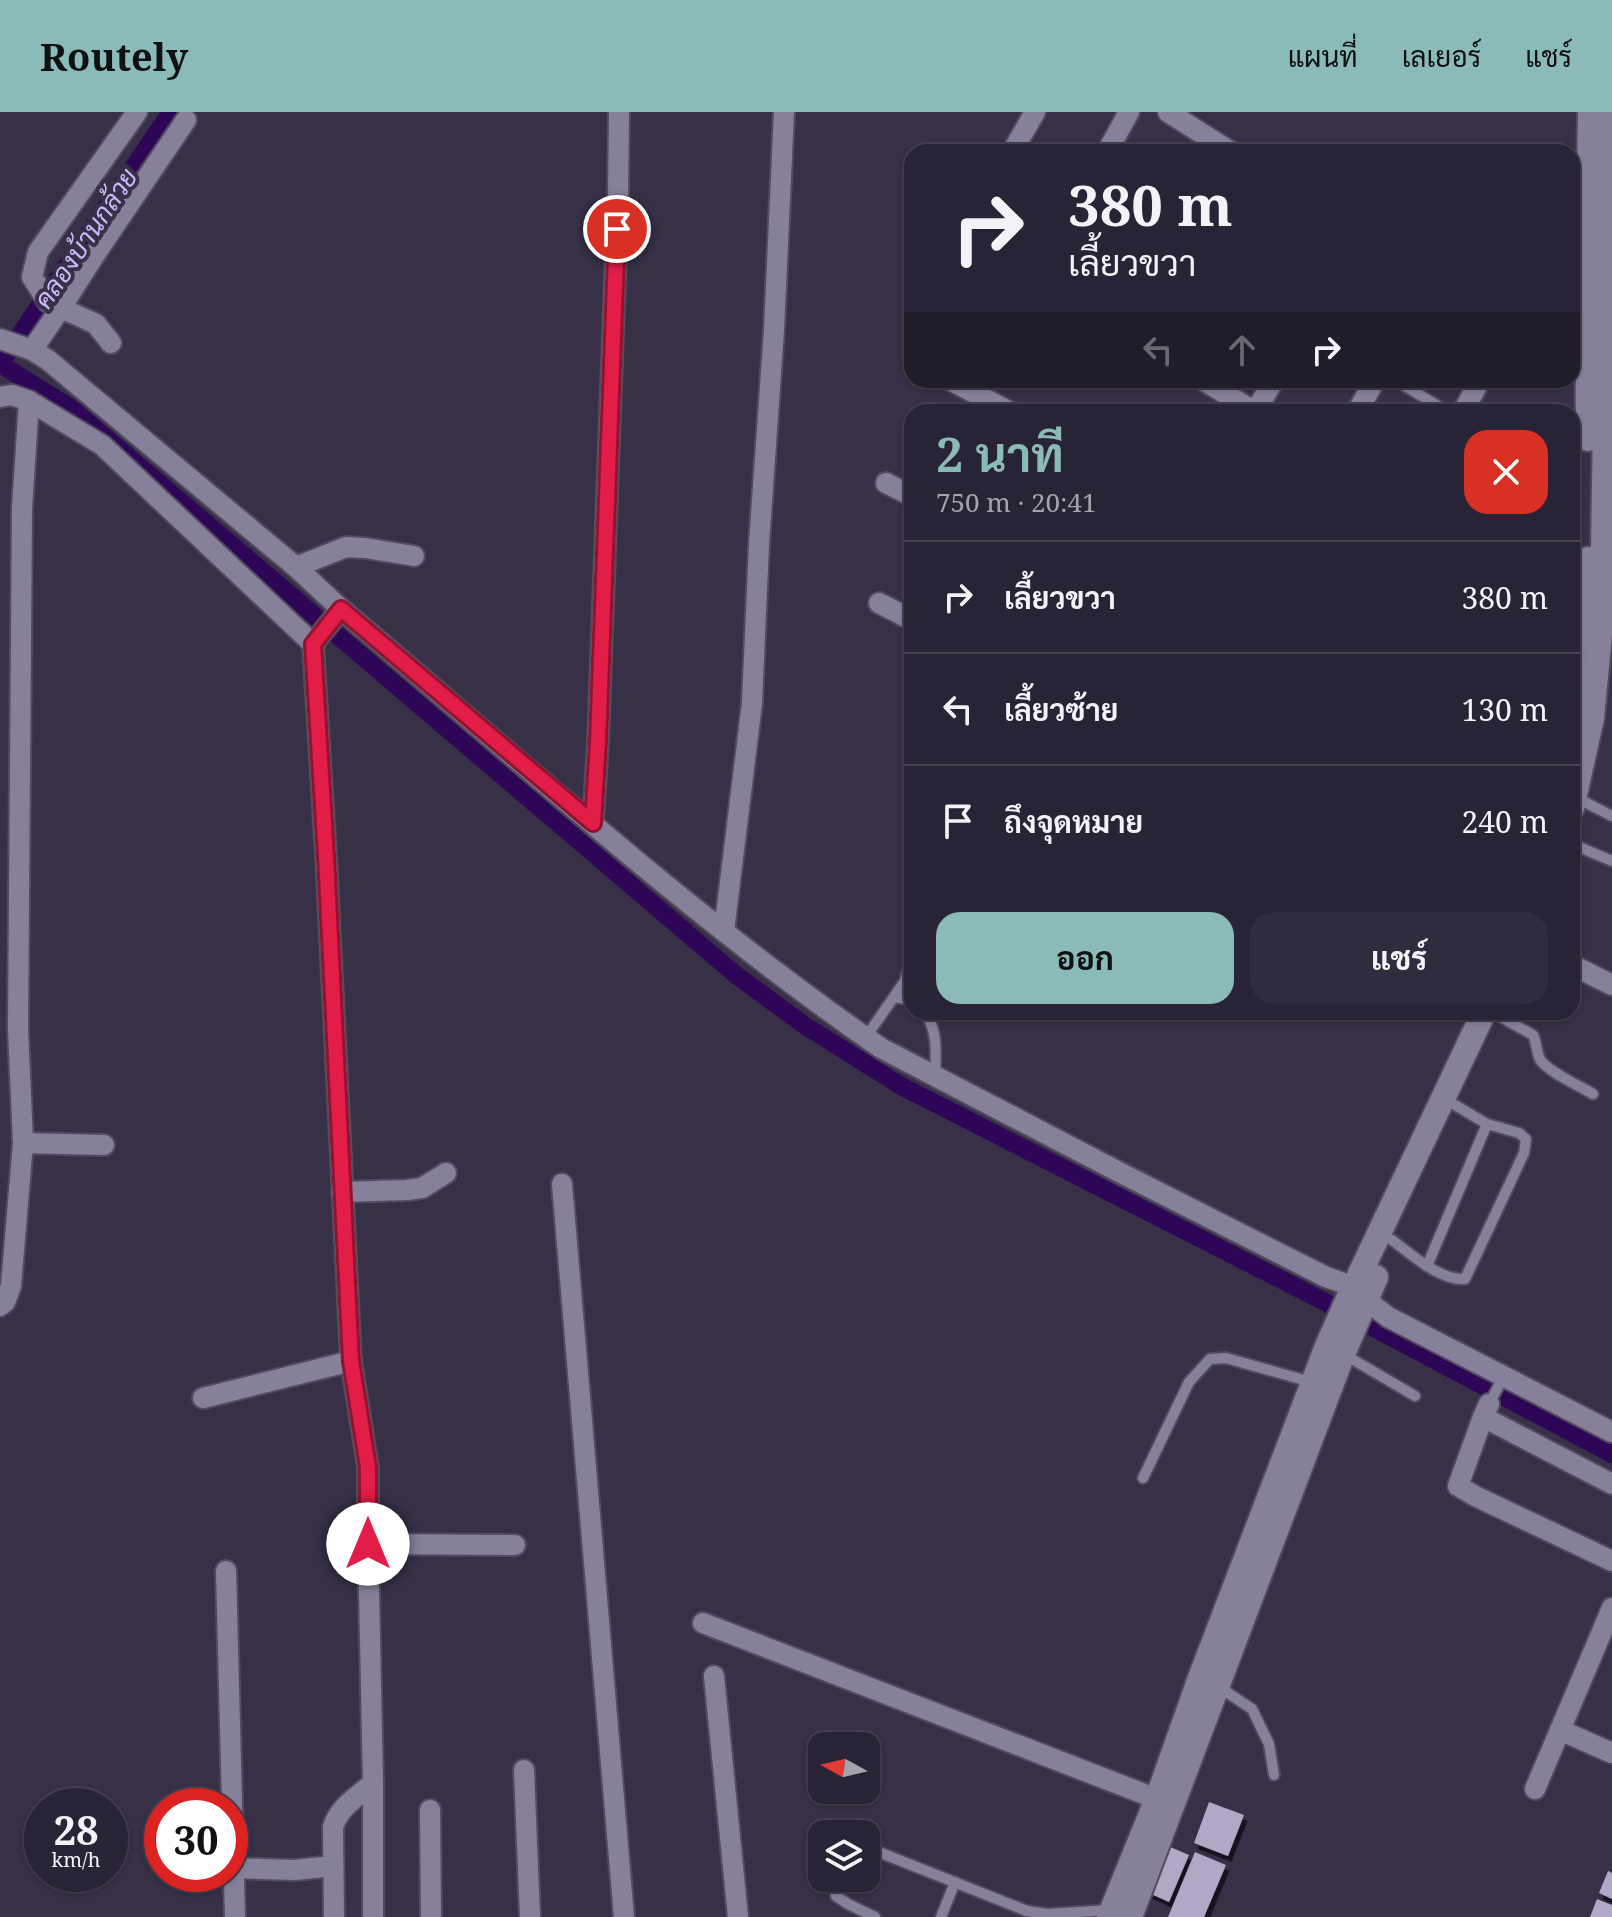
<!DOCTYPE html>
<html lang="th">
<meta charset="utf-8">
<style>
:root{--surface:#292435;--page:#312c3d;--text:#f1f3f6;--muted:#a5a4ad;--line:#454150;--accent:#8bbbb9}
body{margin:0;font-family:"Noto Serif",Sarabun,serif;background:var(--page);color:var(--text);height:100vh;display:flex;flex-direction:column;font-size:30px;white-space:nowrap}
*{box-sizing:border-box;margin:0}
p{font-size:26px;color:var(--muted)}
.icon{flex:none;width:44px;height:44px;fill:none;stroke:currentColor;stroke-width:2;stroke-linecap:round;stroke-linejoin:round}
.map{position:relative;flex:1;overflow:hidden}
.side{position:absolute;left:904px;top:292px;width:676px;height:616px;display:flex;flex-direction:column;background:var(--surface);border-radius:24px;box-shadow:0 2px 6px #0004,0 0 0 2px var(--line)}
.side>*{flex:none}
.top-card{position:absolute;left:904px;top:32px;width:676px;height:244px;border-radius:24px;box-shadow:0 2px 6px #0004,0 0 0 2px var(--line);background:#292435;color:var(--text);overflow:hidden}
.needle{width:52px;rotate:278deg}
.controls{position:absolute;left:808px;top:1620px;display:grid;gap:16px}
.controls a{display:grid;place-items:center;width:72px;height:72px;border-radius:16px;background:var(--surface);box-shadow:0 2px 6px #0004,0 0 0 2px var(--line);font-size:40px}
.speed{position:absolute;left:24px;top:1676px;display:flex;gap:16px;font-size:40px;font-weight:700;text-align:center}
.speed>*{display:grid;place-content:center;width:104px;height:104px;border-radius:50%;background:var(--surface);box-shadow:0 2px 6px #0004,0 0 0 2px var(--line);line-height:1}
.speed small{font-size:20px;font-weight:400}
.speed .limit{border:12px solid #d22;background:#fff;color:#111}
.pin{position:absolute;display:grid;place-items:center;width:68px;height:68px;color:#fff;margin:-34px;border:4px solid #fff;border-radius:50%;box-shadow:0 2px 8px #0007}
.me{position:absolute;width:88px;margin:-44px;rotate:0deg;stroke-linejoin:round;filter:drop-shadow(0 0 6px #0008)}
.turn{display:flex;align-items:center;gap:28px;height:168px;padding:0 32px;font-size:36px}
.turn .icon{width:104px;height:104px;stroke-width:2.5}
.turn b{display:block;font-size:56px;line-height:68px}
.lanes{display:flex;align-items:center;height:76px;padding:0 32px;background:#0003;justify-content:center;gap:40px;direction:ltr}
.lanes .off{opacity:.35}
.round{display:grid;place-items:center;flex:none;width:84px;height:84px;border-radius:24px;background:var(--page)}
.head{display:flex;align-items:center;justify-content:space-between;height:136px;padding:0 32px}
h1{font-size:48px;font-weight:700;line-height:60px;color:var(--accent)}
.primary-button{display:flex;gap:16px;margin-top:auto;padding:16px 32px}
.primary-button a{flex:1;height:92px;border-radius:24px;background:var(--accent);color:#111;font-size:32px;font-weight:700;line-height:92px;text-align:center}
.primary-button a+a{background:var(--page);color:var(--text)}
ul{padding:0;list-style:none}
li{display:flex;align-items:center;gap:24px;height:112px;padding:0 32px;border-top:2px solid var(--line)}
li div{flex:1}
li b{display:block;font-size:30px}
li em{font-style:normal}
header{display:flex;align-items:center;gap:48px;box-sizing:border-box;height:112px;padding:0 40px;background:var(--accent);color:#111}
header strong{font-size:38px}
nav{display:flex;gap:44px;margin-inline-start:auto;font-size:28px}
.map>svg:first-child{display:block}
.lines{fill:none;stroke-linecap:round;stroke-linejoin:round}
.canal{stroke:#2d0657;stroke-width:18}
.building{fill:#b0a8c4;filter:url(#shadow)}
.service-casing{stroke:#524b5f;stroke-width:14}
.minor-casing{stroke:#524b5f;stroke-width:24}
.tertiary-casing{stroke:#524b5f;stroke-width:28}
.service{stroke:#87809a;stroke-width:10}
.minor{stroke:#87809a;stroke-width:20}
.tertiary{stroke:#87809a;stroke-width:24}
.route-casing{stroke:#92132f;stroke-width:20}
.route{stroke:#e11d48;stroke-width:14}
.labels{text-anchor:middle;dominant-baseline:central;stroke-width:8;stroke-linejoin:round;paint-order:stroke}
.water-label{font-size:26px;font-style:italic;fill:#cdbafd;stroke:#373047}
</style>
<header>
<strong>Routely</strong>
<nav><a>แผนที่</a><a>เลเยอร์</a><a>แชร์</a></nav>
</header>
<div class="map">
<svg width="1612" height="1805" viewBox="0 0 1612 1805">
<defs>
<filter id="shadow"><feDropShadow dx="3.5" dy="6" stdDeviation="0" flood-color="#0009"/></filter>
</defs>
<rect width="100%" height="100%" fill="#373047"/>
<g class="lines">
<!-- canal -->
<g class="canal">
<path d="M6,243L171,0"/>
<path d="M0,252L72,297L736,863L807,915L901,974L1323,1189L1612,1342"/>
</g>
</g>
<!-- building -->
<g class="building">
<path d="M1209,1690L1244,1703L1228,1744L1194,1731Z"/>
<path d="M1168,1734L1189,1743L1169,1790L1149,1781Z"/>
<path d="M1195,1740L1226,1753L1204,1805H1168Z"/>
<path d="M1608,1759L1612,1761V1787L1599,1781Z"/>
<path d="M1597,1787L1612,1793V1805H1590Z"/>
</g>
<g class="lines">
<!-- service casing -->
<g class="service-casing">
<g id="service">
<path d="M1395,268L1448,300"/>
<path d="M1575,685L1612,704"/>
<path d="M1572,732L1612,749"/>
<path d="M895,885L912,888"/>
<path d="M925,900C938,920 936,940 935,963"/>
<path d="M1497,903L1533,923C1537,931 1536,941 1541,949C1552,962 1578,973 1593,982"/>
<path d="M866,925L905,869L912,845"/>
<path d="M1392,1128C1411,1142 1440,1169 1465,1167L1524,1041L1526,1027L1519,1021L1487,1012L1455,993"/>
<path d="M1427,1154L1487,1012"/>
<path d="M1345,1243L1415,1284"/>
<path d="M1489,1292L1504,1264"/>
<path d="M1143,1366L1189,1270L1210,1247L1226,1246L1311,1270"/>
<path d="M1219,1575L1252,1597L1269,1632L1274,1663"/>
<path d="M866,1735L1027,1799L1047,1802L1110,1798"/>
<path d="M837,1766L835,1776L836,1784L848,1792L875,1805"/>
<path d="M941,1805L955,1770"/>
</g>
</g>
<!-- minor casing -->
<g class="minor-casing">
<g id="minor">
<path d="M1168,0L1231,40"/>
<path d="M1012,40L1035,0"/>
<path d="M1107,40L1129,0"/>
<path d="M0,227L32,238L48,248L296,455L341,497C518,647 690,804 881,936L1121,1061L1326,1165L1355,1175"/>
<path d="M111,231L96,212L48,190L32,165L38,140L137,0"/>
<path d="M32,238L61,196L94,144L186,8"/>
<path d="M950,268L1010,300"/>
<path d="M1203,268L1255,300"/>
<path d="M0,285L12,283L29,289L102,333L313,532"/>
<path d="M1255,300L1274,268"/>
<path d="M1357,300L1375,268"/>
<path d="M1463,300L1480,268"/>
<path d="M886,371L912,384"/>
<path d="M296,455L346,435L365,436L414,444"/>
<path d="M879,491L912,508"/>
<path d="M341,497L313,532L326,744L351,1249L368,1355V1432L373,1671V1805"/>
<path d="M593,711L598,630L618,85L619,0"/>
<path d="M724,819L752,591L759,432L774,218L784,0"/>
<path d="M1572,853L1612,873"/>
<path d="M23,1031L104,1033"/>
<path d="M562,1072L624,1805"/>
<path d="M342,1080L407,1078L422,1076L446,1061"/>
<path d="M1366,1188L1388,1205L1612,1320"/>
<path d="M0,1194L5,1190L11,1174L23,1031L18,916L22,396L29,289"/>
<path d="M203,1286L351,1249"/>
<path d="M1489,1292L1483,1305L1612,1372"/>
<path d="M1483,1305L1458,1374L1475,1384L1612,1449"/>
<path d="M368,1432L515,1433"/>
<path d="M226,1459L235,1805"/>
<path d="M703,1511L1157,1687"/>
<path d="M714,1564L738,1805"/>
<path d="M1560,1618L1612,1641"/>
<path d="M524,1658L530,1805"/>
<path d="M1535,1677L1612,1496"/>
<path d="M430,1698L431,1805"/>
<path d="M233,1756L295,1758L333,1754"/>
<path d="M334,1805L333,1715C339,1695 358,1684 373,1671"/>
</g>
</g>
<!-- tertiary casing -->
<g class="tertiary-casing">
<g id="tertiary">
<path d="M1588,327L1587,183L1590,0"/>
<path d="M1572,612L1578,584L1588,447"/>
<path d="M1572,696L1592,606L1602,501L1610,0"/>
<path d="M1109,1805L1157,1687L1200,1566L1327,1234L1347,1189L1484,900"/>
<path d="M1130,1805L1343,1242L1376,1165"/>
</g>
</g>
<!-- service -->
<use href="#service" class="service"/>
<!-- minor -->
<use href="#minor" class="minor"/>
<!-- tertiary -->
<use href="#tertiary" class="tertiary"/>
</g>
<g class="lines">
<!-- route casing -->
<g class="route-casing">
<path id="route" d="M368,1432V1355L351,1249L326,744L313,532L341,497L593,711L598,630L617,117"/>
</g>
<!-- route -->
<use href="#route" class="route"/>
</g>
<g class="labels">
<!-- water labels -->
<g class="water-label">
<text transform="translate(85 126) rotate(-56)">คลองบ้านกล้วย</text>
</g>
</g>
</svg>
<div class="controls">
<a><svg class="needle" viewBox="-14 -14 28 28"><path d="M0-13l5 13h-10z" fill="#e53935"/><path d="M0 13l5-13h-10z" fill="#a5a4ad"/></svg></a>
<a><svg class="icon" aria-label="layers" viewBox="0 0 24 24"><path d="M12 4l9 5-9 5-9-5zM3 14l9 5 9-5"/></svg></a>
</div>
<div class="speed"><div>28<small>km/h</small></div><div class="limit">30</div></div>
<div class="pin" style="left:617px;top:117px;background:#d93025"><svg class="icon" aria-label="arrive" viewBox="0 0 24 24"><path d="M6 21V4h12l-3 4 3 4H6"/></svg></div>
<svg class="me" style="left:368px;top:1432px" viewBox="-20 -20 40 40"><circle r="19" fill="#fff"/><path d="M0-13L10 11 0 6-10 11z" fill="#e11d48"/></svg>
<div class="top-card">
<div class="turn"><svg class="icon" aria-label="right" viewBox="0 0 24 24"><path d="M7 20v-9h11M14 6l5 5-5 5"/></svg><div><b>380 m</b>เลี้ยวขวา</div></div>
<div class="lanes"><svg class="icon off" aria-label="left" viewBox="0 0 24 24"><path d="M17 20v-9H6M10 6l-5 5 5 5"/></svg><svg class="icon off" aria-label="ahead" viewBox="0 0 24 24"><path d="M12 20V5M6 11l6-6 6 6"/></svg><svg class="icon" aria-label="right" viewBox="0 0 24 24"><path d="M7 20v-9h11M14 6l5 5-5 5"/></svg></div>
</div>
<section class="side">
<div class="head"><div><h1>2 นาที</h1><p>750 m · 20:41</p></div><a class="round" style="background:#d93025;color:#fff"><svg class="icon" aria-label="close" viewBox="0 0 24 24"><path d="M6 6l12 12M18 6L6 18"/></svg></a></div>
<ul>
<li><svg class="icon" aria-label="right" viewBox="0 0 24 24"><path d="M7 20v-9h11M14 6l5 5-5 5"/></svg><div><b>เลี้ยวขวา</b></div><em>380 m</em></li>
<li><svg class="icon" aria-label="left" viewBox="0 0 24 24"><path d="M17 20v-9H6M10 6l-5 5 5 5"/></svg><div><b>เลี้ยวซ้าย</b></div><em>130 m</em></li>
<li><svg class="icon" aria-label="arrive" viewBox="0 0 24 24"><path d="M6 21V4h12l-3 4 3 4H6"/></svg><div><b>ถึงจุดหมาย</b></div><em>240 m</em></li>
</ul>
<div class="primary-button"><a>ออก</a><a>แชร์</a></div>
</section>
</div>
